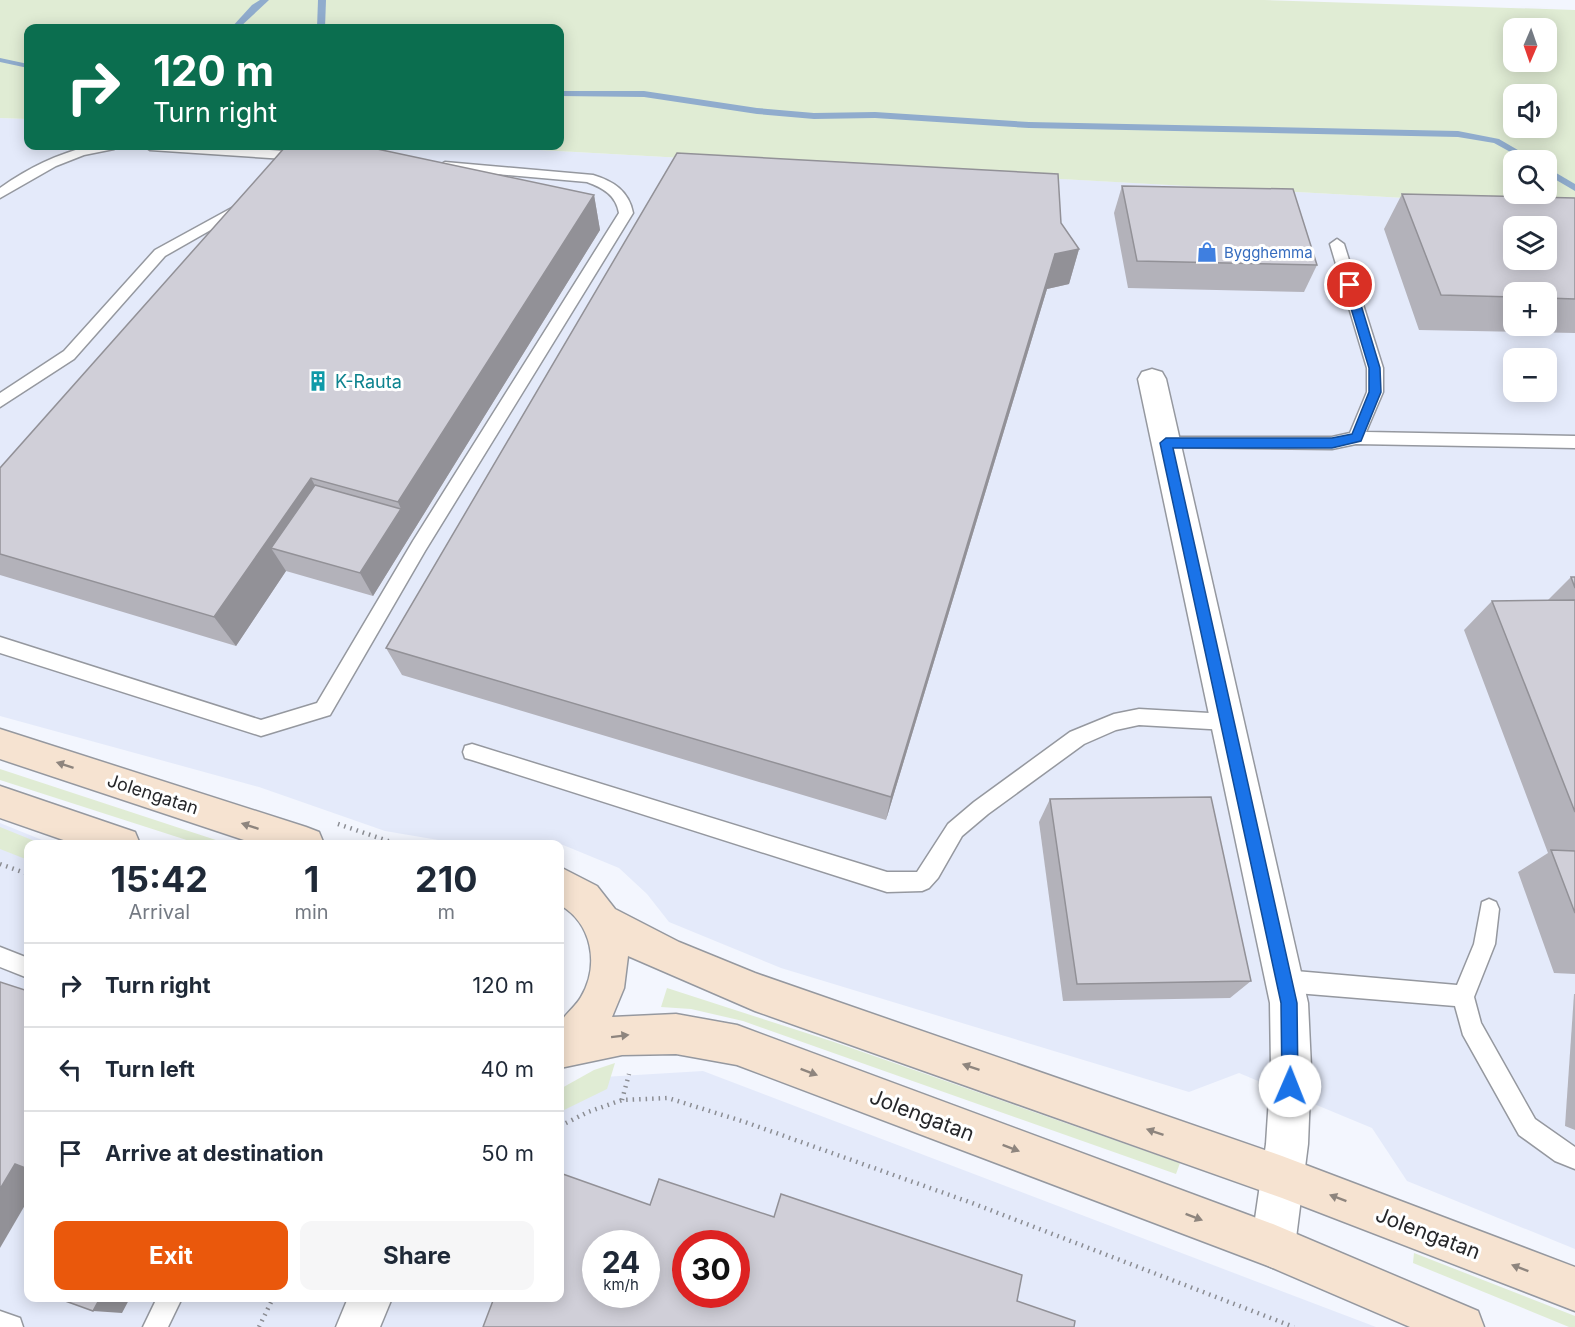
<!DOCTYPE html>
<meta charset="utf-8">
<style>
:root{--surface:#fff;--page:#f6f6f7;--text:#1f2937;--muted:#747a83;--line:#e0e1e3;--accent:#ea580c}
body{margin:0;font-family:Inter,sans-serif;background:var(--page);color:var(--text);height:100vh;display:flex;flex-direction:column;font-size:22px;white-space:nowrap}
*{box-sizing:border-box;margin:0}
p{font-size:20px;color:var(--muted)}
.icon{flex:none;width:33px;height:33px;fill:none;stroke:currentColor;stroke-width:2;stroke-linecap:round;stroke-linejoin:round}
.map{position:relative;flex:1;overflow:hidden}
.side{position:absolute;left:24px;top:840px;width:540px;height:462px;display:flex;flex-direction:column;background:var(--surface);border-radius:12px;box-shadow:0 3px 15px #0003}
.side>*{flex:none}
.hud{position:absolute;left:24px;top:24px;width:540px;height:126px;border-radius:12px;box-shadow:0 3px 15px #0003;background:#0b6e4f;color:#fff;overflow:hidden}
.needle{width:39px;rotate:182deg}
.controls{position:absolute;left:1503px;top:18px;display:grid;gap:12px}
.controls a{display:grid;place-items:center;width:54px;height:54px;border-radius:12px;background:var(--surface);box-shadow:0 3px 15px #0003;font-size:30px}
.speed{position:absolute;left:582px;top:1230px;display:flex;gap:12px;font-size:30px;font-weight:700;text-align:center}
.speed>*{display:grid;place-content:center;width:78px;height:78px;border-radius:50%;background:var(--surface);box-shadow:0 3px 15px #0003;line-height:1}
.speed small{font-size:15px;font-weight:400}
.speed .limit{border:9px solid #d22;background:#fff;color:#111}
.pin{position:absolute;display:grid;place-items:center;width:51px;height:51px;color:#fff;margin:-26px;border:3px solid #fff;border-radius:50%;box-shadow:0 2px 6px #0007}
.me{position:absolute;width:66px;margin:-33px;rotate:1deg;stroke-linejoin:round;filter:drop-shadow(0 0 4px #0008)}
.turn{display:flex;align-items:center;gap:21px;height:126px;padding:0 30px;font-size:27px}
.turn .icon{width:78px;height:78px;stroke-width:2.5}
.turn b{display:block;font-size:42px;line-height:51px}
.eta{display:flex;justify-content:space-evenly;align-items:center;height:102px;text-align:center}
.eta b{font-size:36px;font-weight:700;line-height:42px}
.button{display:flex;gap:12px;margin-top:auto;padding:12px 30px}
.button a{flex:1;height:69px;border-radius:12px;background:var(--accent);color:#fff;font-size:24px;font-weight:700;line-height:69px;text-align:center}
.button a+a{background:var(--page);color:var(--text)}
ul{padding:0;list-style:none}
li{display:flex;align-items:center;gap:18px;height:84px;padding:0 30px;border-top:2px solid var(--line)}
li div{flex:1}
li b{display:block;font-size:22px}
li em{font-style:normal}
.map>svg:first-child{display:block}
.built{fill:#e4eafa;fill-rule:evenodd}
.green{fill:#e0ecd4;fill-rule:evenodd}
.lines{fill:none;stroke-linecap:round;stroke-linejoin:round}
.stream{fill:#90accd;fill-rule:evenodd}
.lane-casing{stroke:#95989f;stroke-width:3}
.street-casing{stroke:#95989f;stroke-width:3}
.secondary-casing{stroke:#95989f;stroke-width:3}
.path{stroke:#8b8d93;stroke-width:4.5;stroke-dasharray:1.5 5;stroke-linecap:butt}
.lane{fill:#fff;fill-rule:evenodd}
.street{fill:#fff;fill-rule:evenodd}
.secondary{fill:#f6e3d1;fill-rule:evenodd}
.wall{fill:#b3b2ba;fill-rule:evenodd}
.shaded-wall{fill:#929197}
.building{fill:#d0cfd8;stroke:#929197;stroke-width:1.5;fill-rule:evenodd}
.oneway{fill:#8e857e}
.route{fill:#1a73e8;stroke:#114b97;stroke-width:1.5}
.labels{text-anchor:middle;dominant-baseline:central;stroke-width:6;stroke-linejoin:round;paint-order:stroke}
.far-shop-label{font-size:15px;fill:#366cbe;stroke:#fff;text-anchor:start}
.culture-label{font-size:18px;fill:#0d838f;stroke:#fff;text-anchor:start}
.street-label{font-size:18px;fill:#26272a;stroke:#fff}
.near-street-label{font-size:21px;fill:#26272a;stroke:#fff}
</style>
<div class="map">
<svg width="1575" height="1327" viewBox="0 0 1575 1327">
<rect width="100%" height="100%" fill="#f3f6fe"/>
<!-- built -->
<g class="built">
<path d="M0,118L28,119V146H469L1567,207L1575,224V1249L1407,1181L1372,1128L1239,1073L1189,1092L781,968L669,922L647,894L619,868L551,840L462,844L385,831L259,787L0,716ZM1514,226H1546V260H1514ZM1514,292H1546V326H1514ZM1514,358H1546V392H1514Z"/>
<path d="M0,823L52,844H28V1298H560V1112L603,1077L703,1071L1376,1327H0ZM596,1244H646V1294H596ZM686,1244H736V1294H686Z"/>
</g>
<!-- green -->
<g class="green">
<path d="M0,0H1264L1575,10V224L1566,207L469,146H560V28H28V119L0,118ZM1514,28H1546V62H1514ZM1514,94H1546V128H1514ZM1514,160H1546V194H1514Z"/>
<path d="M0,769L228,844H199L0,780Z"/>
<path d="M0,827L42,844H28V860L0,849Z"/>
<path d="M667,988L834,1042L1180,1163L1176,1174L743,1021L691,1009L661,1007Z"/>
<path d="M615,1063L607,1089L560,1112V1089L594,1070Z"/>
<path d="M1414,1253L1575,1316V1327H1569L1413,1263Z"/>
</g>
<g class="lines">
<!-- stream -->
<g class="stream">
<path d="M260,0H269L239,28H231L252,5Z"/>
<path d="M318,0H326L325,28H317Z"/>
<path d="M0,58L28,64V68L0,62Z"/>
<path d="M644,91L757,108L814,113L875,112L1029,122L1458,131L1499,139L1535,160H1525L1494,143L1458,137L1029,128L875,118L814,119L757,114L644,97L560,96V91Z"/>
<path d="M1546,167L1575,184V191L1546,174Z"/>
</g>
<!-- lane casing -->
<g class="lane-casing">
<g id="lane">
<path d="M90,146H116L114,149L84,155L56,166L0,198V188C28,168 57,154 90,146Z"/>
<path d="M144,146H204L301,152L308,156L301,160L150,150Z"/>
<path d="M445,162L593,175C613,181 629,191 633,213L425,551L330,715L261,736L0,653V637L261,720L317,703L413,541L619,213C616,195 603,188 587,182L440,169L438,166Z"/>
<path d="M239,204L244,205L246,208L244,211L165,256L74,359L0,407V393L64,351L155,250Z"/>
<path d="M1337,239L1344,244L1383,368V392L1366,432L1575,436V448L1356,444L1332,449L1160,447L1158,443L1160,439L1166,437H1332L1350,433L1367,392V368L1330,244Z"/>
<path d="M1139,709L1227,714L1234,716L1236,722L1234,728L1227,730L1139,725L1116,730L1084,744L988,814L962,836L938,878L929,888L922,891L887,892L472,760L465,758L463,752L465,746L472,744L887,872H917L948,824L974,802L1070,732L1114,714Z"/>
<path d="M1489,899L1496,902L1499,909L1495,944L1474,997L1481,1023L1535,1119L1575,1147V1169L1555,1161L1519,1135L1463,1035L1455,1006L1284,992L1277,988L1273,981L1277,974L1284,970L1457,985L1474,944L1482,902Z"/>
<path d="M0,947L28,958V978L0,967Z"/>
<path d="M157,1298H182L168,1327H143Z"/>
<path d="M0,1311L20,1318L23,1327H0Z"/>
</g>
</g>
<!-- street casing -->
<g class="street-casing">
<g id="street">
<path d="M1152,369L1162,372L1166,379L1308,1003L1311,1067L1308,1144L1295,1246L1288,1261L1273,1268L1258,1261L1251,1246L1266,1144L1271,1067L1270,1003L1138,379L1142,372Z"/>
<path d="M348,1298H392L380,1327H336Z"/>
</g>
</g>
<!-- secondary casing -->
<g class="secondary-casing">
<g id="secondary">
<path d="M0,729L306,827L319,832L324,844H256L0,759Z"/>
<path d="M0,786L135,832L140,844H75L0,818Z"/>
<path d="M560,867L597,886L615,909L679,942L755,973L1282,1156L1575,1267V1311L1282,1198L755,1011L628,956L624,988L612,1017L676,1014L737,1025L1273,1224L1478,1311L1484,1327H1410L1268,1266L737,1065L676,1054L622,1055L560,1068C560,1059 557,1028 561,1022C566,1013 576,1006 581,997C600,965 592,923 560,905Z"/>
</g>
</g>
<!-- path -->
<g class="path">
<path d="M338,824L397,844"/>
<path d="M0,864L28,874"/>
<path d="M622,1100L629,1074"/>
<path d="M560,1126L588,1112L622,1100L668,1098L745,1122L972,1203L1294,1327"/>
<path d="M259,1327L273,1298"/>
</g>
<!-- lane -->
<use href="#lane" class="lane"/>
<!-- street -->
<use href="#street" class="street"/>
<!-- secondary -->
<use href="#secondary" class="secondary"/>
</g>
<!-- wall -->
<g class="wall">
<path d="M1122,186L1317,265L1304,292L1128,288L1114,213Z"/>
<path d="M1402,194L1575,198V333L1419,330L1384,229ZM1514,292H1546V326H1514Z"/>
<path d="M594,195L600,230L373,596L286,571L236,646L0,575V468Z"/>
<path d="M1061,223L1079,249L1069,284L1047,289L886,820L402,675L386,648Z"/>
<path d="M1571,577H1575V974L1554,973L1518,872L1548,853L1464,630L1492,601H1547Z"/>
<path d="M1050,799L1251,981L1230,998L1063,1001L1039,822Z"/>
<path d="M1574,994H1575V1130L1565,1126Z"/>
</g>
<!-- shaded-wall -->
<g class="shaded-wall">
<path d="M594,195L600,230L373,596L360,573L401,509L398,502Z"/>
<path d="M1079,249L1069,284L1047,289L886,820L891,797L1055,254Z"/>
<path d="M311,478L328,510L271,548L286,571L236,646L214,617Z"/>
<path d="M15,1164L28,1167V1200L0,1248V1189Z"/>
<path d="M100,1298H130L122,1313L93,1311Z"/>
</g>
<!-- building -->
<g class="building">
<path d="M286,146H363L594,195L398,502L311,478L214,617L0,554V468Z"/>
<path d="M677,153L1058,174L1061,223L1079,249L1055,254L891,797L386,648Z"/>
<path d="M1122,186L1293,189L1317,265L1137,261Z"/>
<path d="M1402,194L1575,198V299L1546,298V292H1514V297L1441,295ZM1514,226H1546V260H1514Z"/>
<path d="M315,485L401,509L360,573L271,548Z"/>
<path d="M1571,577H1575V588Z"/>
<path d="M1575,600V812L1492,601Z"/>
<path d="M1211,797L1251,981L1077,984L1050,799Z"/>
<path d="M1551,850L1575,851V913Z"/>
<path d="M0,982L28,991V1169L15,1164L0,1189Z"/>
<path d="M560,1173L650,1205L659,1179L774,1217L781,1194L1022,1275L1017,1301L1075,1321L1074,1327H483L494,1298H560ZM596,1244H646V1294H596ZM686,1244H736V1294H686Z"/>
<path d="M57,1298H100L93,1311Z"/>
</g>
<!-- one-way arrows -->
<defs><path id="oneway-solid" d="M-6-.8H1V-3.2L6.5 0L1 3.2V.8H-6Z" transform="scale(1.5)"/></defs>
<g class="oneway">
<use href="#oneway-solid" transform="translate(65 765) rotate(-162)"/>
<use href="#oneway-solid" transform="translate(250 826) rotate(-162)"/>
<use href="#oneway-solid" transform="translate(620 1036) rotate(-7)"/>
<use href="#oneway-solid" transform="translate(971 1067) rotate(-161)"/>
<use href="#oneway-solid" transform="translate(809 1072) rotate(21)"/>
<use href="#oneway-solid" transform="translate(1155 1132) rotate(-161)"/>
<use href="#oneway-solid" transform="translate(1011 1148) rotate(21)"/>
<use href="#oneway-solid" transform="translate(1338 1198) rotate(-159)"/>
<use href="#oneway-solid" transform="translate(1194 1217) rotate(21)"/>
<use href="#oneway-solid" transform="translate(1520 1268) rotate(-159)"/>
</g>
<!-- route -->
<path class="route" d="M1350,281L1355,285L1380,368L1381,392L1361,441L1332,448H1173L1297,1003L1298,1086L1296,1092L1290,1094L1284,1092L1282,1086L1281,1003L1160,443L1166,438H1332L1352,434L1369,392V368L1344,285Z"/>
<!-- icons -->
<defs>
<g id="shop-bare" transform="scale(1.62)"><path d="M-5-2.5h2.3a2.7 3.5 0 0 1 5.4 0H5L5.5 6h-11ZM-1.5-2.5h3a1.5 2.3 0 0 0-3 0Z" fill="#3f7fe0" stroke="#fff" stroke-width="2.5" paint-order="stroke"/></g>
<g id="building-bare" transform="scale(1.62)"><path d="M-4-6H4V6H1V3H-1V6H-4ZM-2.5-4.3h1.7v1.8h-1.7ZM.8-4.3h1.7v1.8H.8ZM-2.5-1h1.7V.8h-1.7ZM.8-1h1.7V.8H.8Z" fill="#0f9aa8" stroke="#fff" stroke-width="2.5" paint-order="stroke"/></g>
</defs>
<g fill-rule="evenodd">
<use href="#shop-bare" x="1207" y="252"/>
<use href="#building-bare" x="318" y="381"/>
</g>
<g class="labels">
<!-- far-shop labels -->
<g class="far-shop-label">
<text x="1224" y="252">Bygghemma</text>
</g>
<!-- culture labels -->
<g class="culture-label">
<text x="335" y="381">K-Rauta</text>
</g>
<!-- street labels -->
<g class="street-label">
<text transform="translate(153 794) rotate(18)">Jolengatan</text>
</g>
<!-- near-street labels -->
<g class="near-street-label">
<text transform="translate(922 1115) rotate(21)">Jolengatan</text>
<text transform="translate(1428 1233) rotate(21)">Jolengatan</text>
</g>
</g>
</svg>
<div class="controls">
<a><svg class="needle" viewBox="-14 -14 28 28"><path d="M0-13l5 13h-10z" fill="#e53935"/><path d="M0 13l5-13h-10z" fill="#747a83"/></svg></a>
<a><svg class="icon" aria-label="sound" viewBox="0 0 24 24"><path d="M4 9h4l5-4v14l-5-4H4zM17 9q2 3 0 6"/></svg></a>
<a><svg class="icon" aria-label="search" viewBox="0 0 24 24"><circle cx="10" cy="10" r="6"/><path d="M15 15l6 6"/></svg></a>
<a><svg class="icon" aria-label="layers" viewBox="0 0 24 24"><path d="M12 4l9 5-9 5-9-5zM3 14l9 5 9-5"/></svg></a>
<a>+</a>
<a>−</a>
</div>
<div class="speed"><div>24<small>km/h</small></div><div class="limit">30</div></div>
<div class="pin" style="left:1350px;top:285px;background:#d93025"><svg class="icon" aria-label="arrive" viewBox="0 0 24 24"><path d="M6 21V4h12l-3 4 3 4H6"/></svg></div>
<svg class="me" style="left:1290px;top:1086px" viewBox="-20 -20 40 40"><circle r="19" fill="#fff"/><path d="M0-13L10 11 0 6-10 11z" fill="#1a73e8"/></svg>
<div class="hud">
<div class="turn"><svg class="icon" aria-label="right" viewBox="0 0 24 24"><path d="M7 20v-9h11M14 6l5 5-5 5"/></svg><div><b>120 m</b>Turn right</div></div>
</div>
<section class="side">
<div class="eta">
<div><b>15:42</b><p>Arrival</p></div>
<div><b>1</b><p>min</p></div>
<div><b>210</b><p>m</p></div>
</div>
<ul>
<li><svg class="icon" aria-label="right" viewBox="0 0 24 24"><path d="M7 20v-9h11M14 6l5 5-5 5"/></svg><div><b>Turn right</b></div><em>120 m</em></li>
<li><svg class="icon" aria-label="left" viewBox="0 0 24 24"><path d="M17 20v-9H6M10 6l-5 5 5 5"/></svg><div><b>Turn left</b></div><em>40 m</em></li>
<li><svg class="icon" aria-label="arrive" viewBox="0 0 24 24"><path d="M6 21V4h12l-3 4 3 4H6"/></svg><div><b>Arrive at destination</b></div><em>50 m</em></li>
</ul>
<div class="button"><a>Exit</a><a>Share</a></div>
</section>
</div>
